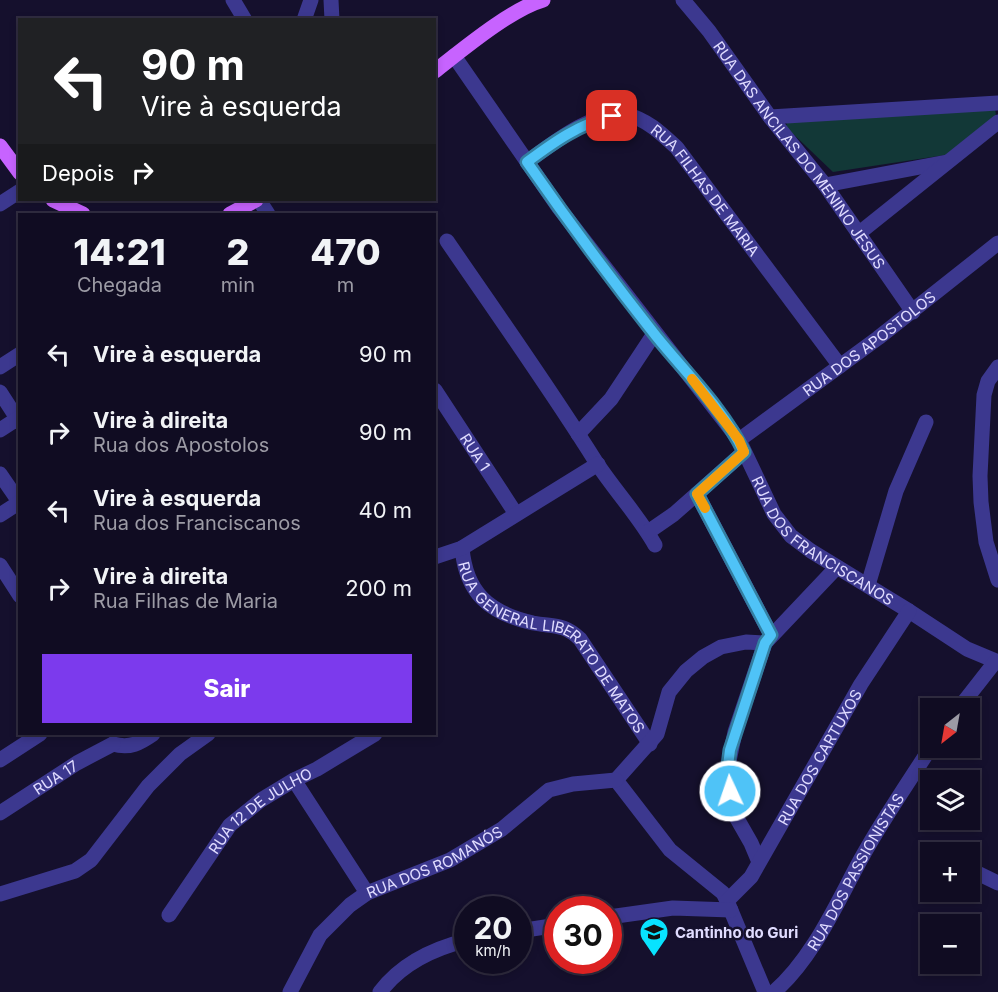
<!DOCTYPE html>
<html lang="pt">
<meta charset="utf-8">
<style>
:root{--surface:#100c22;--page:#19152a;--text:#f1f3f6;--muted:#9c9ba5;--line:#302c40;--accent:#7c3aed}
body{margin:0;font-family:Inter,sans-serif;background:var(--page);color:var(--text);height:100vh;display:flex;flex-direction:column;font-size:22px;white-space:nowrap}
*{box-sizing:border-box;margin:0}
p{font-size:20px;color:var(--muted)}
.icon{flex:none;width:33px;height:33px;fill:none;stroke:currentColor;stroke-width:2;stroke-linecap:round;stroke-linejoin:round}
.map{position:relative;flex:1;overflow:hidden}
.sheet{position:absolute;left:18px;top:213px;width:418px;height:522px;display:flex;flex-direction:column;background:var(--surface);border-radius:0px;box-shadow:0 3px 9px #0003,0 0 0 2px var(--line)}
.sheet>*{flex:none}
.guide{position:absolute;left:18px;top:18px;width:418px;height:183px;border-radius:0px;box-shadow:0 3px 9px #0003,0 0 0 2px var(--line);background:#202124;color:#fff;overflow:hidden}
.needle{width:39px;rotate:211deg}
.buttons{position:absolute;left:920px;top:698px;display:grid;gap:12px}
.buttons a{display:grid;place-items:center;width:60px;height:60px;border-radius:0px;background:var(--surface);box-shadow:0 3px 9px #0003,0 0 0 2px var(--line);font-size:30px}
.speed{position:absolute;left:454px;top:896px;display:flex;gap:12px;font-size:30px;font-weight:700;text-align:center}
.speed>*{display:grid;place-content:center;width:78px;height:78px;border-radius:50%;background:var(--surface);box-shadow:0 3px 9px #0003,0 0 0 2px var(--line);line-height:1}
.speed small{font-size:15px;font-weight:400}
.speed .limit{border:9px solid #d22;background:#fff;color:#111}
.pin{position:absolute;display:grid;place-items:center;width:51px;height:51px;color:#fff;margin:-26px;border-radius:12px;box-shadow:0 3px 9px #0006}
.me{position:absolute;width:66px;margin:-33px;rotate:357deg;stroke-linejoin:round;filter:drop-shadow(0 0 4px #0008)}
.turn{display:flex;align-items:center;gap:21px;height:126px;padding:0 24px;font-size:27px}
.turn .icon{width:78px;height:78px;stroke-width:2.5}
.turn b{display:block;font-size:42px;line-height:51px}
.then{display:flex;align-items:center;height:57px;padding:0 24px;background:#0003;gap:12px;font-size:22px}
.eta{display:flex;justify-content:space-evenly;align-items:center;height:102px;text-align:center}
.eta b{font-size:36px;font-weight:800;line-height:42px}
.cta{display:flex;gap:12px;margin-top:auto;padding:12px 24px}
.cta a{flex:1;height:69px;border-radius:0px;background:var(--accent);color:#fff;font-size:24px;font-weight:800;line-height:69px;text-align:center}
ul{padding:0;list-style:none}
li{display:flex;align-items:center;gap:18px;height:78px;padding:0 24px}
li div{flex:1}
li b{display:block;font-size:22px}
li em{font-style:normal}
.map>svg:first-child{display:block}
.green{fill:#123837}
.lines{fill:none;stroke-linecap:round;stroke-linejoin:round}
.minor{stroke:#3c388f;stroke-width:15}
.major{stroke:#c763ff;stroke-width:15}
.route-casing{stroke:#337fa1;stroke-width:15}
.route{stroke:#4fc3f7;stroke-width:10}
.slow{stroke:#f59e0b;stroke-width:10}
.labels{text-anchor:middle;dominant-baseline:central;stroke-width:5;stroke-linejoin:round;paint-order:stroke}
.street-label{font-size:15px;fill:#e0dcff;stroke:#15102d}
.poi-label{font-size:15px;font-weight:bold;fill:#e0dcff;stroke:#15102d;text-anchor:start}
</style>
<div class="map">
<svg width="998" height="992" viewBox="0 0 998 992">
<rect width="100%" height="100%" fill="#15102d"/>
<!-- green -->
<path class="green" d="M995,108L996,116L952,154L833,172L786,127L787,122Z"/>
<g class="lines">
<!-- minor -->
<g class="minor">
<path d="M233,0L245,20"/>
<path d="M331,0L332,20"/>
<path id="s1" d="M683,0L709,31L770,117L825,185L913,312"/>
<path d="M304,20L311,0"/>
<path id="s2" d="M454,56L559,208L739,440L774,514L791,536L811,551L909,611L967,649L998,662"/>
<path d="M770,117L998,103"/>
<path id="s3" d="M527,162C552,144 594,110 627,115C647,119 663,135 677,148L840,366"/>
<path d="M825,185L947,162"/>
<path d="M259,200L268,214"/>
<path d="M0,204L20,191"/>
<path d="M858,234L998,122"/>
<path d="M447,241C497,314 549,387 596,462C615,491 638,515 655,545"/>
<path d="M0,367L20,354"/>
<path d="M998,367L988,381L984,395L980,476L981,502L986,542L998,580"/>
<path id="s4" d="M435,390L516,514"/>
<path d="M0,392L20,423"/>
<path d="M0,430L20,417"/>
<path d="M578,434L611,399L654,334"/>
<path id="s5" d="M739,440L878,338L998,243"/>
<path d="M0,474L20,503"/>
<path d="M697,494L771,635"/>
<path d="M0,515L20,502"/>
<path d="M648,532L674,514L744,452"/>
<path id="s6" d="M462,548C466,593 489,613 533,623C554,627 563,623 580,639L650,744"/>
<path d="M435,557L462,548L598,464"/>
<path d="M0,565L20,596"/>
<path d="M868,585L896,491L926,422"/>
<path d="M959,708L995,662"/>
<path d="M113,744C130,749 140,743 153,734"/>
<path d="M0,760L40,734"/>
<path d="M294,780L367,893"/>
<path d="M616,780L670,850L723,893L727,901L765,992"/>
<path d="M616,780L657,734L669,692L686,671L703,657L721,647L746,642L765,643"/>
<path id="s7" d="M0,813L77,763L113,744"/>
<path d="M759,862L751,843L735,815L730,791L728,766L735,732L765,643L837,567"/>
<path d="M969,869L998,883"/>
<path d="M0,894L75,871L91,860L148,786L180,754L208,734"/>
<path id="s8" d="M727,901L751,877L861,684L909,611"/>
<path id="s9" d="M169,915L230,825L261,800L294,780L317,769L375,734"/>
<path d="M609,917L673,908L731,910"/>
<path d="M519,931L558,925"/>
<path id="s10" d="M290,992L320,935L350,905L367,893L450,860L502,829L549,790L573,784L616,780"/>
<path d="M380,992C401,964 435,948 468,940"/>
<path id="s11" d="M774,992C814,957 837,902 862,857C883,819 908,783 931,747"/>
</g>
<!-- major -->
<g class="major">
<path d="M435,71C462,50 511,9 543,0"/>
<path d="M0,146L20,173"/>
<path d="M53,200L83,214"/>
<path d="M230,214L256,200"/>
</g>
</g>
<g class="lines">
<!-- route casing -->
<g class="route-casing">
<path id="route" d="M612,116C579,124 554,142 527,162C568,221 611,279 656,336C685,372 724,410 744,452L697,494L771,635L765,643L730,750L728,766L730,791"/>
</g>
<!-- route -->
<use href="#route" class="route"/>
<!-- slow -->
<path class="slow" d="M692,379L739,440L744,452L697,494L705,508"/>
</g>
<!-- icons -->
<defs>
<g id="school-pin" transform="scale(1.5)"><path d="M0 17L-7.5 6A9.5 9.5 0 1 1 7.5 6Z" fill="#08e3ff" stroke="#15102d"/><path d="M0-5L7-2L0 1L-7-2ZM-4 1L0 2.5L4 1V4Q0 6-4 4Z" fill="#111"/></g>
</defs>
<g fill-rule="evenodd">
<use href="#school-pin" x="654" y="932"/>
</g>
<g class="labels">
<!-- street labels -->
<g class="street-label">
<text stroke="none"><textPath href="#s1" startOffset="194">RUA DAS ANCILAS DO MENINO JESUS</textPath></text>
<text stroke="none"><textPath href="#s3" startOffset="224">RUA FILHAS DE MARIA</textPath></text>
<text stroke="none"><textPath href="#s5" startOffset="162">RUA DOS APOSTOLOS</textPath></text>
<text stroke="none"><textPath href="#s4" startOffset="74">RUA 1</textPath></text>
<text stroke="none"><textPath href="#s2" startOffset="614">RUA DOS FRANCISCANOS</textPath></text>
<text stroke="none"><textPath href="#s6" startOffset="144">RUA GENERAL LIBERATO DE MATOS</textPath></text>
<text stroke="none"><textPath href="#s8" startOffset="172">RUA DOS CARTUXOS</textPath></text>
<text stroke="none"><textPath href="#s7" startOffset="66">RUA 17</textPath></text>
<text stroke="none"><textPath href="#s9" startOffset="141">RUA 12 DE JULHO</textPath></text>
<text stroke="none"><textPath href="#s10" startOffset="202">RUA DOS ROMANÓS</textPath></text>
<text stroke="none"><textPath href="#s11" startOffset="146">RUA DOS PASSIONISTAS</textPath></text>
</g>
<!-- poi labels -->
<g class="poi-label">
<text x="675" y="932">Cantinho do Guri</text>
</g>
</g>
</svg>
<div class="buttons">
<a><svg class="needle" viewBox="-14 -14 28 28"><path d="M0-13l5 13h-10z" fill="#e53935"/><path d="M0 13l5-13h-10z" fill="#9c9ba5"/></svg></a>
<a><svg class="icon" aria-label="layers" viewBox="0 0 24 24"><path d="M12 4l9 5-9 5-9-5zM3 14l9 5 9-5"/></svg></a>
<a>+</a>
<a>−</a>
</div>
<div class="speed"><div>20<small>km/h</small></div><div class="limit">30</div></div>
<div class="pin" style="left:612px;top:116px;background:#d93025"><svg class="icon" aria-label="arrive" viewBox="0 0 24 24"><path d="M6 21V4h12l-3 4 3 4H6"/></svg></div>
<svg class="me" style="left:730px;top:791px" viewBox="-20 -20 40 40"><circle r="17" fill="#4fc3f7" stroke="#fff" stroke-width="3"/><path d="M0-11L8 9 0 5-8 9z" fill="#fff"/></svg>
<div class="guide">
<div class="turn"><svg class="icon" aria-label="left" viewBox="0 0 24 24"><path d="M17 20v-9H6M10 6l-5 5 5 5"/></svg><div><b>90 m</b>Vire à esquerda</div></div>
<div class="then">Depois<svg class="icon" aria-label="right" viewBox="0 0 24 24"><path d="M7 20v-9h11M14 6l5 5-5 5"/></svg></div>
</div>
<section class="sheet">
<div class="eta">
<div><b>14:21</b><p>Chegada</p></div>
<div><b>2</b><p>min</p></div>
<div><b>470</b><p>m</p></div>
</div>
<ul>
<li><svg class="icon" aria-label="left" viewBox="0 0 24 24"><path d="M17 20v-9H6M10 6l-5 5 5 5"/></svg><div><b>Vire à esquerda</b></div><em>90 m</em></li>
<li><svg class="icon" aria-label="right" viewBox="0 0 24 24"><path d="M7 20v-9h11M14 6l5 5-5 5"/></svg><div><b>Vire à direita</b><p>Rua dos Apostolos</p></div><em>90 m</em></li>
<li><svg class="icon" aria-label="left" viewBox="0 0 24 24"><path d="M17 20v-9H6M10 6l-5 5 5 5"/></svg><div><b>Vire à esquerda</b><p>Rua dos Franciscanos</p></div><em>40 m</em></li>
<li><svg class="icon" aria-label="right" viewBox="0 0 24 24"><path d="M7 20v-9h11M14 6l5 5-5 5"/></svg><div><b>Vire à direita</b><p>Rua Filhas de Maria</p></div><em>200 m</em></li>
</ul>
<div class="cta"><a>Sair</a></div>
</section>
</div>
